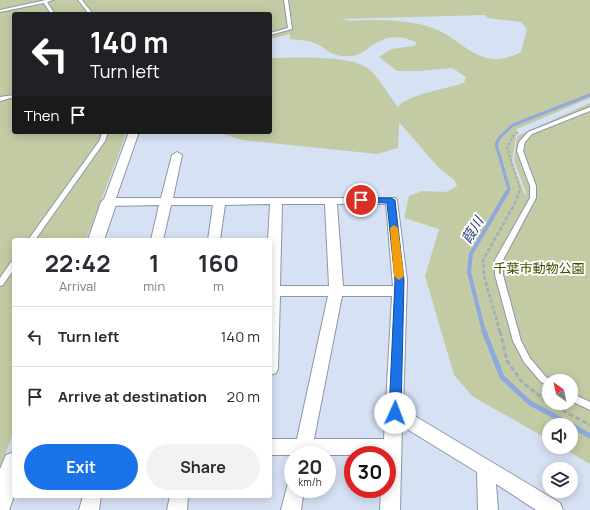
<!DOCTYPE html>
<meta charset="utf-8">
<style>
:root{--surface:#fff;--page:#f2f2f3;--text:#2b2b33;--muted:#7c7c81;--line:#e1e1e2;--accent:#1a73e8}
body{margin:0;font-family:Manrope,"Noto Sans JP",sans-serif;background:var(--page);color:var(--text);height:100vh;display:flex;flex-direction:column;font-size:15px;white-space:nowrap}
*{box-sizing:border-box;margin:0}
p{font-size:13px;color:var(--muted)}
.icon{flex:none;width:22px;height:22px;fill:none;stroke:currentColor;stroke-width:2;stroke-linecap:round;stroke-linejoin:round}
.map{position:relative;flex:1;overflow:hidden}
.side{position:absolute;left:12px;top:238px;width:260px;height:260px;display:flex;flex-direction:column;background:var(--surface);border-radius:4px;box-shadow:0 2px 10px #0003}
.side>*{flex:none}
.guide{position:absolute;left:12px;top:12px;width:260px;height:122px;border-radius:4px;box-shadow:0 2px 10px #0003;background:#202124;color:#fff;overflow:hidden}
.needle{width:26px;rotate:327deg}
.buttons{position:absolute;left:542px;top:374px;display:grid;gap:8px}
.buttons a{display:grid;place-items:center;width:36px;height:36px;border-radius:50%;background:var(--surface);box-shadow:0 2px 10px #0003;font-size:20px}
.speed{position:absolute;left:284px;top:446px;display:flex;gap:8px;font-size:20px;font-weight:700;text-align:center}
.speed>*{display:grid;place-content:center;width:52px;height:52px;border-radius:50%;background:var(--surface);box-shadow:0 2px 10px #0003;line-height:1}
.speed small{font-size:10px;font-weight:400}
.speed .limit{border:6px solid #d22;background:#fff;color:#111}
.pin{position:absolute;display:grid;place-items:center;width:34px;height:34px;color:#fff;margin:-17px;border:2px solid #fff;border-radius:50%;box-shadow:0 1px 4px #0007}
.me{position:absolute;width:44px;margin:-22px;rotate:2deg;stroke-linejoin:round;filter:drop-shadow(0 0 3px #0008)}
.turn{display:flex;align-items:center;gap:14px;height:84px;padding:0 12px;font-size:18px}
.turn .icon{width:52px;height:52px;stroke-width:2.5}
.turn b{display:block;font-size:28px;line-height:34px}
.then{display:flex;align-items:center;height:38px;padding:0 12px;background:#0003;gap:8px;font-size:15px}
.eta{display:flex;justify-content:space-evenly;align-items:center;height:68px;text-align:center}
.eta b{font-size:24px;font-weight:700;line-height:28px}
.button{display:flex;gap:8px;margin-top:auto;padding:8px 12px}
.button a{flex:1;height:46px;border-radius:24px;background:var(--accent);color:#fff;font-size:16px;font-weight:700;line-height:46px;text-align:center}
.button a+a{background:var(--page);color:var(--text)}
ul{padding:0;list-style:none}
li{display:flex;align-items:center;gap:12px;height:60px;padding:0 12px;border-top:1px solid var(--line)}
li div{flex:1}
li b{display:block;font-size:15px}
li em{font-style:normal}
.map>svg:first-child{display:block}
.green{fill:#c3cba4;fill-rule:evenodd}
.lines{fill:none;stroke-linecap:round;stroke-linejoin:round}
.stream-far2{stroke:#8fa9dc;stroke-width:3}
.stream-far1{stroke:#8fa9dc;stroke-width:4}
.stream{stroke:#8fa9dc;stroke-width:5}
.service-casing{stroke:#8d96a7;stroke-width:2}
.minor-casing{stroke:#8d96a7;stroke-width:2}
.tertiary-casing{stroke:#8d96a7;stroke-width:2}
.path-far2{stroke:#a4acbb;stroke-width:2;stroke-dasharray:3 1.5;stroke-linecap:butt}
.path-far1{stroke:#a4acbb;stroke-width:2.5;stroke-dasharray:4 2;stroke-linecap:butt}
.path{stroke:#a4acbb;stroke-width:3;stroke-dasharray:5 2.5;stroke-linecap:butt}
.service{fill:#fff;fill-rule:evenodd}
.minor{fill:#fff;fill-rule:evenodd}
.tertiary{fill:#fff;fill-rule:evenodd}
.route{fill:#1a73e8;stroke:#114b97}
.slow{fill:#f59e0b}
.labels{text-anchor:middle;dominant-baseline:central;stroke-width:4;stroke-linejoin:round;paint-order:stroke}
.park-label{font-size:13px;fill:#424a01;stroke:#fff}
.water-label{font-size:14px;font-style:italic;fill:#223e7c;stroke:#fff}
</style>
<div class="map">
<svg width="590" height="510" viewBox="0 0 590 510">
<rect width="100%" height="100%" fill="#d7e1f4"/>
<!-- green -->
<path class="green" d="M0,0H590V98L517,129L512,163L525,195L526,193L514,161L517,136L590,103V408L571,398V381H549L548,386L549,387V403H571V402L590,411V464L561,447H571V425H549V440L472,396L454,375L425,276L439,229L404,218L409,196L422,191L446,192L457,186L454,180L437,166L399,122L398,148L377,154L241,140L218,132H270V58C294,58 352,54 370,70C379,78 390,97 398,107C406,95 449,88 464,83L466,77L452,68L419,71H397L379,57L391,49L414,46L417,43C402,35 387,35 373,45C365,50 361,55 352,56C329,58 329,48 312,42C305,40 297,40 290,39V34L270,39V14H14V132H127L86,240H14V431L0,468ZM485,15L488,18L521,22L527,29L521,52C477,75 464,36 427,26C409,21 390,20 372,20C362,20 351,22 341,19Z"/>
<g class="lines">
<!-- stream-far2 -->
<path class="stream-far2" d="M507,193L509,189L496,144L500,137L513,125L590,95"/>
<!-- stream-far1 -->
<path class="stream-far1" d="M484,332L469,272L471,254L507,192"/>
<!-- stream -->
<g class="stream">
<path d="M484,331L502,377L530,403L571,425"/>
<path d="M571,425L590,436"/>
</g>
<!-- service casing -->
<g class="service-casing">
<g id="service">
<path d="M46,0H53L47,2L55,14H51L44,3L0,12V10Z"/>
<path d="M78,0H82L93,14H89Z"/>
<path d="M284,0H288L292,29L270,35V33L288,28Z"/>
<path d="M14,95V97L0,101V97Z"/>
<path d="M590,107V111L532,134L525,142L523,151L536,186V198L503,260V275L521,341L530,358L546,377L552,380L549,381V387L540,381L524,362L513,341L495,275V260L530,198V186L517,151L519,142L528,132Z"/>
<path d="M102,132H108L105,141L35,240H28L100,140Z"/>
<path d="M11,262H14V269L3,285L0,286V278Z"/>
<path d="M571,393L590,402V410L571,401Z"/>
</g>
</g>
<!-- minor casing -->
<g class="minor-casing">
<g id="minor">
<path d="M129,132H139L116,198H161L172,155L177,152L182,155L173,198H395L397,200L407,280L403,409L560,503L563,510H536L496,484L498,510H478L477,472L402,426L400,510H380L381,489H387V455H270V439H297L328,296H280L278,369L276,373L270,375V240H268L270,204L225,205L220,240H208L213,205H171L163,240H151L159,205L109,206L105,205L103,202ZM282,204H325L329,286H280ZM337,204H386L393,286H343ZM342,296H392L384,439H314Z"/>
<path d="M293,481V489H304L301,510H281L288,483Z"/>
<path d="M83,496H101L99,510H79Z"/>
<path d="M170,496H188L187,510H167Z"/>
</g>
</g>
<!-- tertiary casing -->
<g class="tertiary-casing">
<g id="tertiary">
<path d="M109,197L114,199L117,202L104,240H88L101,202L104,199Z"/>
<path d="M14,452V496L9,510H0V469L6,455Z"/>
</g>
</g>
<!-- path-far2 -->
<path class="path-far2" d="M518,132L513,136L507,148L520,188L519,193"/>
<!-- path-far1 -->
<path class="path-far1" d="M500,332L484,276L483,260L516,201L519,192"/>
<!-- path -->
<g class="path">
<path d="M500,331L507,361L523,383L549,403"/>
<path d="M549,403L590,425"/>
</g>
<!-- service -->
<use href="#service" class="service"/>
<!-- minor -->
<use href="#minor" class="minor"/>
<!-- tertiary -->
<use href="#tertiary" class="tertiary"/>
</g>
<!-- route -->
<path class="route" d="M361,198H391L395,200L404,280L401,413L399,417L395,418L391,417L389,413L395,280L387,203L358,202L357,200Z"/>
<!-- slow -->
<path class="slow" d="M394,225L398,228L404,276L399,280L394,276L390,228Z"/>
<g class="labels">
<!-- park labels -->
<g class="park-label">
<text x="539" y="268">千葉市動物公園</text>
</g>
<!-- water labels -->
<g class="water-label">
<text transform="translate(472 230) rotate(-59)">葭川</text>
</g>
</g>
</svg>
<div class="buttons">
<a><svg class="needle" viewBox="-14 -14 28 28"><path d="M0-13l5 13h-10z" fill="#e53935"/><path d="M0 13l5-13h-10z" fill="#7c7c81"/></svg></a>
<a><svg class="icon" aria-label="sound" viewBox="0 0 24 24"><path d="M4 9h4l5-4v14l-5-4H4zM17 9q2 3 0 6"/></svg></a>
<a><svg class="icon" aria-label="layers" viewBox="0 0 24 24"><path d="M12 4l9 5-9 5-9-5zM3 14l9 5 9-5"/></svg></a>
</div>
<div class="speed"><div>20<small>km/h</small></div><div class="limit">30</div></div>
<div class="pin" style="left:361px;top:200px;background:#d93025"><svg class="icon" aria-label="arrive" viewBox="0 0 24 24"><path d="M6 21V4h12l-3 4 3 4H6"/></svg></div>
<svg class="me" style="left:395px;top:413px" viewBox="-20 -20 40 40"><circle r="19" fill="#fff"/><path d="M0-13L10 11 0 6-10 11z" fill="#1a73e8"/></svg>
<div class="guide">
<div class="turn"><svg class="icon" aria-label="left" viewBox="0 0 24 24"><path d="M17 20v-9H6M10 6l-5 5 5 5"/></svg><div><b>140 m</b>Turn left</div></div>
<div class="then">Then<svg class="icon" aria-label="arrive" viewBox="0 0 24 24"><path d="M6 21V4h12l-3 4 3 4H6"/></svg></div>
</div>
<section class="side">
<div class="eta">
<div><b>22:42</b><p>Arrival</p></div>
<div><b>1</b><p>min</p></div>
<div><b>160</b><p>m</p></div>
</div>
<ul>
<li><svg class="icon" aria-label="left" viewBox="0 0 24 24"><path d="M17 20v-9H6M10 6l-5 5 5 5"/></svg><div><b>Turn left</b></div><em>140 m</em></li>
<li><svg class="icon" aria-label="arrive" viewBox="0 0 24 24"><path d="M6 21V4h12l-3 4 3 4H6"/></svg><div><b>Arrive at destination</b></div><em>20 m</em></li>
</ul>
<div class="button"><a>Exit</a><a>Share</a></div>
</section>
</div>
